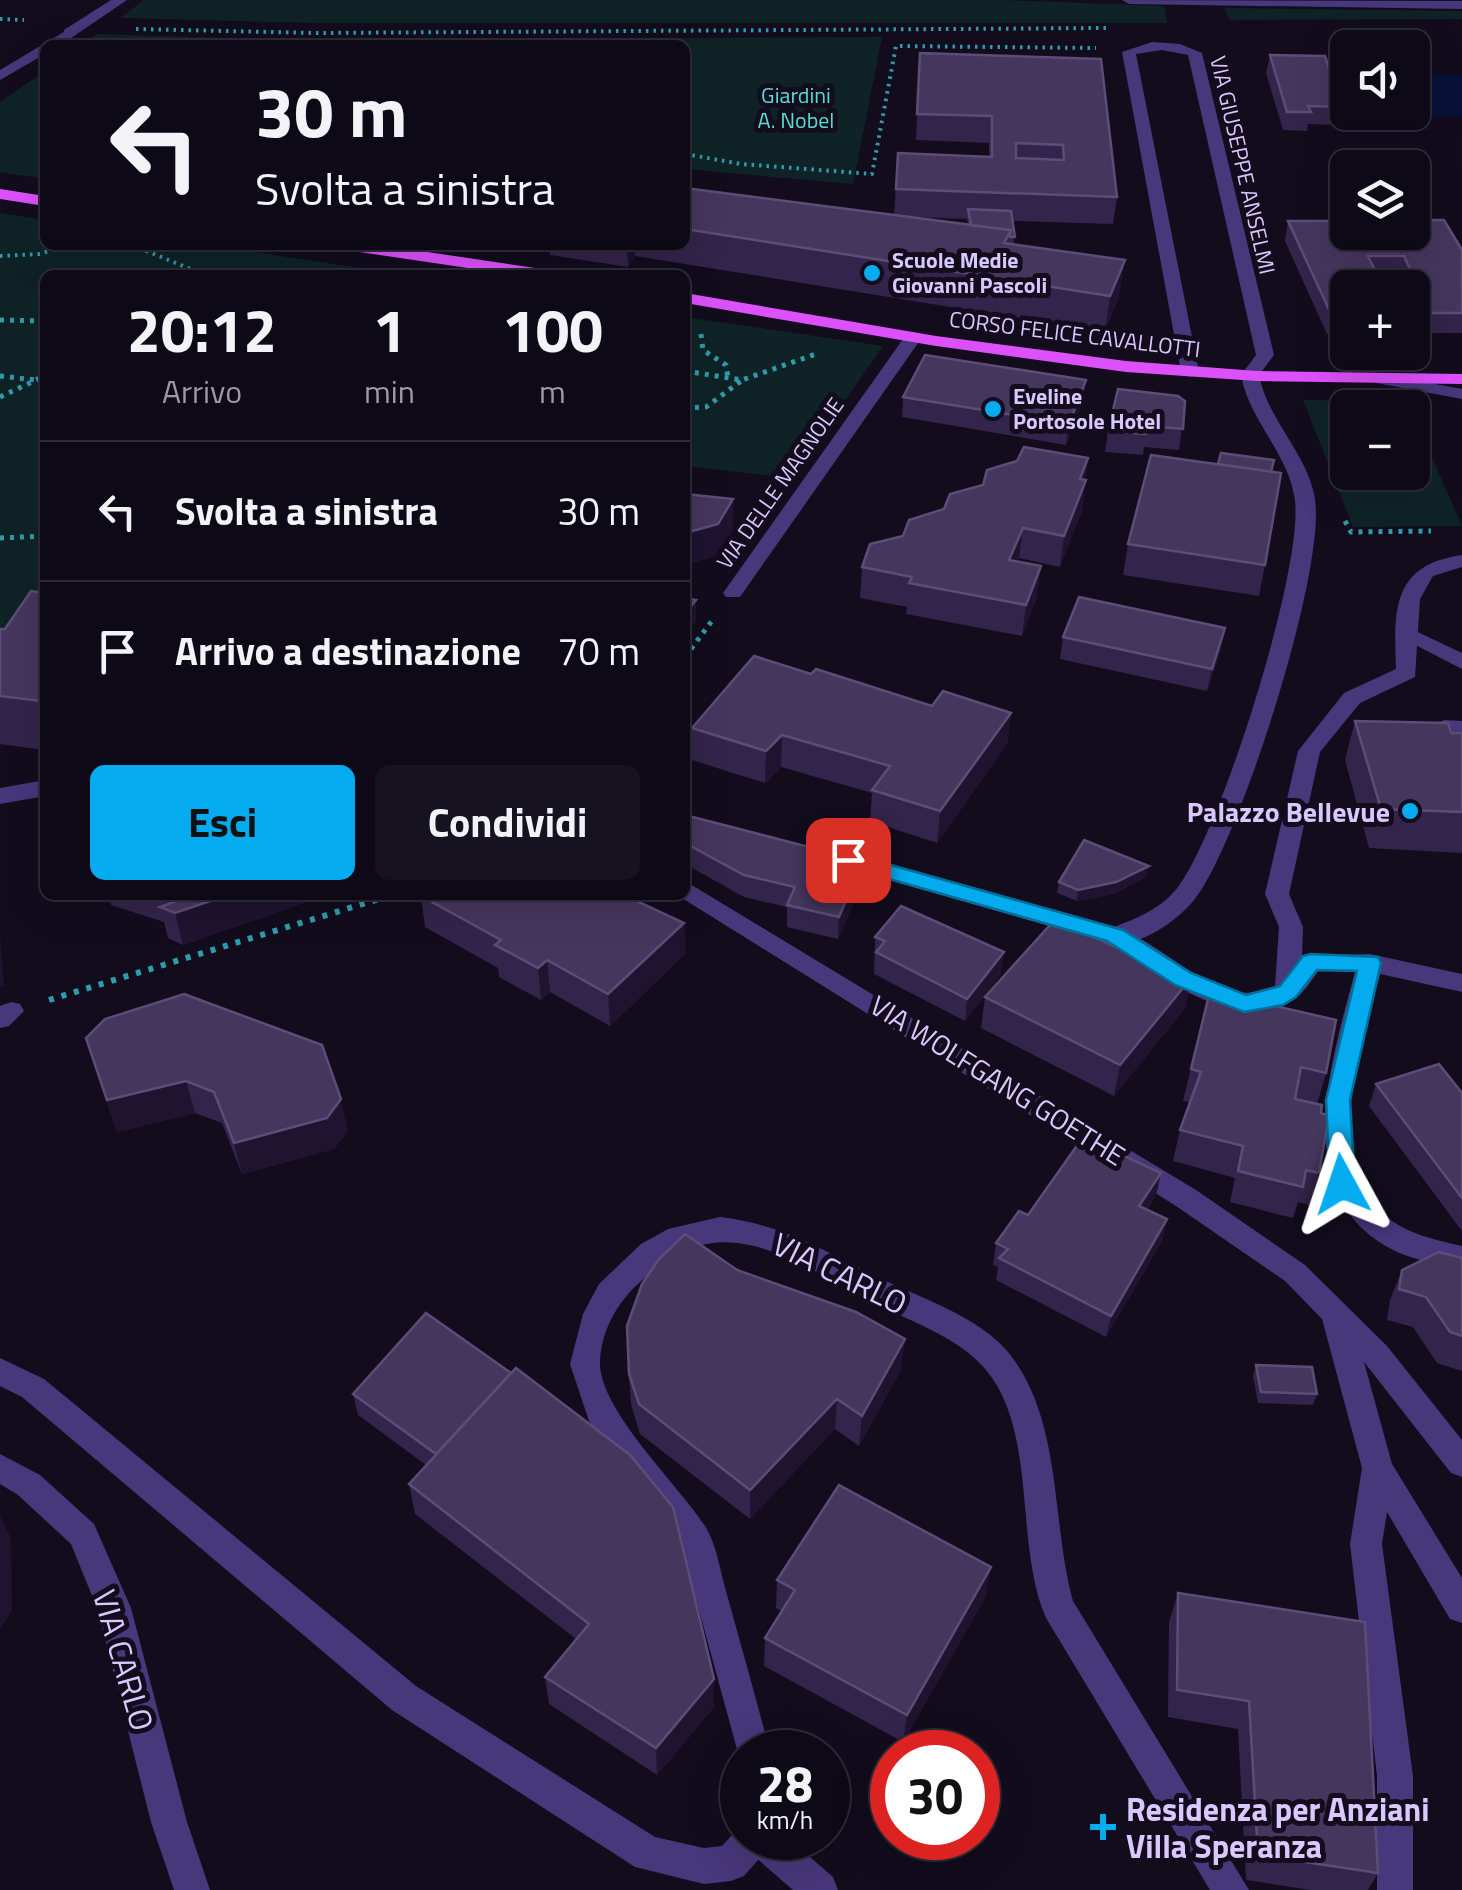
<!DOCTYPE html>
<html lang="it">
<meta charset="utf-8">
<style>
:root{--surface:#0e0916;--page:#17121f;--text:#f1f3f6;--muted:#9b9aa1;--line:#2e2a35;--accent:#04abef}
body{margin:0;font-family:"Titillium Web",sans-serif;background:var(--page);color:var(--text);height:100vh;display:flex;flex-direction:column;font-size:38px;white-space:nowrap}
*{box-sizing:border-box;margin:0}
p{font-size:32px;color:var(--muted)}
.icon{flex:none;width:55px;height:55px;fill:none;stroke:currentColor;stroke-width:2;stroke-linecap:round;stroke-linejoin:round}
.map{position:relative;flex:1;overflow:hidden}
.drawer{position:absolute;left:40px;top:270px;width:650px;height:630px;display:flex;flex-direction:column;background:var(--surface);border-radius:15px;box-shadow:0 10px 40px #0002,0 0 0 2px var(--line)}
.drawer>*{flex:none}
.hud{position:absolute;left:40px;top:40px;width:650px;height:210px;border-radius:15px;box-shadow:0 10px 40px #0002,0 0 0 2px var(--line);background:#0e0916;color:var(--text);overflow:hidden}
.tools{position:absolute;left:1330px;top:30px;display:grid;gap:20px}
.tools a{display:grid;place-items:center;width:100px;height:100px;border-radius:15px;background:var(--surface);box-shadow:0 10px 40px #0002,0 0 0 2px var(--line);font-size:50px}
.speed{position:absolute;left:720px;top:1730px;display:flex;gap:20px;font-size:50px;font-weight:700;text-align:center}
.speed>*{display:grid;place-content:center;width:130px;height:130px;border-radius:50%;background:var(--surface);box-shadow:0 10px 40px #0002,0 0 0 2px var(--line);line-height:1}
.speed small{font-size:25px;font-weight:400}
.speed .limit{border:15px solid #d22;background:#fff;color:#111}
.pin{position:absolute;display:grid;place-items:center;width:85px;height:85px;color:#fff;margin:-42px;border-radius:20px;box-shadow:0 5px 15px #0006}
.me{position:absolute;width:110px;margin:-55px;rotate:355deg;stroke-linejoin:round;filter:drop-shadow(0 0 8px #0008)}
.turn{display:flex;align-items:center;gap:35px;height:210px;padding:0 50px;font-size:45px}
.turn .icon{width:130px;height:130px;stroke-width:2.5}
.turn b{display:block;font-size:70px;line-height:85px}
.eta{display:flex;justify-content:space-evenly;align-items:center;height:170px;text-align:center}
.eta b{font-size:60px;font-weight:700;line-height:70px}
.primary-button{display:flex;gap:20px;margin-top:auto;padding:20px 50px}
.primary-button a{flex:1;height:115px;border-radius:15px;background:var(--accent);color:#111;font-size:40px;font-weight:700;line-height:115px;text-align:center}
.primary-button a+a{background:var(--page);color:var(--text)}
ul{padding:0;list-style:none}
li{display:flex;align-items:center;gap:30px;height:140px;padding:0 50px;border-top:2px solid var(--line)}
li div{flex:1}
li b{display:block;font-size:38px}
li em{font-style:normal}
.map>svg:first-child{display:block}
.green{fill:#0f2327}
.water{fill:#091138}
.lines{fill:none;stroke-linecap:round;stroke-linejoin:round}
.path-far2{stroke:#2e9cac;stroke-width:4;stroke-dasharray:2.5 5;stroke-linecap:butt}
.path-far1{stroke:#2e9cac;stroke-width:5;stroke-dasharray:4 6;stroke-linecap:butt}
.path{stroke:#2e9cac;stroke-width:6;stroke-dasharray:5 8;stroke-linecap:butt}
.service{fill:#47377b;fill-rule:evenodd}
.pedestrian{fill:#47377b;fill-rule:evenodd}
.minor{fill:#47377b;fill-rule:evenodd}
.tertiary{fill:#47377b;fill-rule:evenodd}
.primary{fill:#dd51fc;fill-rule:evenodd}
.wall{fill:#33244b;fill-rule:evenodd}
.shaded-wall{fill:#1f1330}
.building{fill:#45365e;stroke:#5c4d77;stroke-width:2.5;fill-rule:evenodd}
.route{fill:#04abef;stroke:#036f9b;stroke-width:2.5}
.poi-dot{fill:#04abef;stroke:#120c1d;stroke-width:4}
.labels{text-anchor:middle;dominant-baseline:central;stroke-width:10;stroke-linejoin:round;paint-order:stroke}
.far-park-label{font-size:22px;fill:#57dcd4;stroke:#120c1d}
.far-street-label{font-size:22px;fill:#d9c8fe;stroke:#120c1d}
.far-poi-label{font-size:22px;font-weight:bold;fill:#d9c8fe;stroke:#120c1d;text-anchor:start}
.poi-label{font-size:28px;font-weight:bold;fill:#d9c8fe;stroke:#120c1d;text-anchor:end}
.street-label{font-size:28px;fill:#d9c8fe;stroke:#120c1d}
.near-street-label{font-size:32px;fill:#d9c8fe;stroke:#120c1d}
.near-poi-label{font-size:32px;font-weight:bold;fill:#d9c8fe;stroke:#120c1d;text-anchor:start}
</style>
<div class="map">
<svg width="1462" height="1890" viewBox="0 0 1462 1890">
<rect width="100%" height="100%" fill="#120c1d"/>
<!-- green -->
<g class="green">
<path d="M144,0H1003L1164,6L1167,23H313L120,18Z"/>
<path d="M1224,8L1462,11V19L1230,20Z"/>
<path d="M97,34L285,40L882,37L853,184L685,169V45H82Z"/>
<path d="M45,71V179L0,172V102Z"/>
<path d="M0,213L45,220V245H210L405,275H45V634L0,658Z"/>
<path d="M685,317L883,346L791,478L685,466Z"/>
<path d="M1303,400H1406L1409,407L1348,408V472H1412L1413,414L1462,526L1353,527Z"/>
</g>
<!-- water -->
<path class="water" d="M1413,74L1462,75V117L1353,116L1352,113L1412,112Z"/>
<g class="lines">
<!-- path-far2 -->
<g class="path-far2">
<path d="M0,19L24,20"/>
<path d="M136,29L316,33L1108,28"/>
<path d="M685,154L741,164L872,174L896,46L1096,48"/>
<path d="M132,245L205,275"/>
<path d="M0,256L40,254L66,245"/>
</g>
<!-- path-far1 -->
<g class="path-far1">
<path d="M0,320L45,321"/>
<path d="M701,334L703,350L726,365L728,378"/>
<path d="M685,371L742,380L816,354"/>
<path d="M0,376L45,381"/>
<path d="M0,397L38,379L45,361"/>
<path d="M685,408L706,407L741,381"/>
<path d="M1345,521L1351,532L1431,531"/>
<path d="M0,538L45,536"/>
<path d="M685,657L714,618"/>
</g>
<!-- path -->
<path class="path" d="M49,1000L392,895"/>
<!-- service -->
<g class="service">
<path d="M1405,626L1462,653V669L1398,636V628Z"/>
<path d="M1444,720L1462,721V735L1436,732L1433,727Z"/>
<path d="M743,1838H788L833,1877L838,1890H793L748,1851Z"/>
</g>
<!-- pedestrian -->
<g class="pedestrian">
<path d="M111,0H127L74,36H64V30Z"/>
<path d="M1122,0L1462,1V9L1129,4Z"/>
</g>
<!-- minor -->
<g class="minor">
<path d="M69,29L74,30V36L59,45H45V54L0,80V70Z"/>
<path d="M1152,42L1180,44L1202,53L1274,355L1256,379L1241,375L1256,355L1188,55L1162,50L1136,54L1199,372L1190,377L1181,372L1122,52Z"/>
<path d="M908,332L923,336L740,597H726L723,593Z"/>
<path d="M1382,374L1462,389V399L1376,383L1373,379Z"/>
<path d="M1462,555V567L1433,576L1420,599L1415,677L1360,703L1320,752L1289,894L1303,927L1302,956L1370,954L1462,974V992L1380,974C1363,1038 1323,1156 1379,1210C1402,1233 1432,1239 1462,1246V1270C1440,1264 1416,1261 1395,1251C1286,1197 1331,1063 1355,972L1318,971C1311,982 1303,994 1292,1001C1237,1036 1151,972 1106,942L1103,936L1106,930C1145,919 1214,1017 1275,987L1279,927L1265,894L1298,751L1344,693L1396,669C1394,609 1392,565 1462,555Z"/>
<path d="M685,881L1196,1190L1305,1265L1387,1346L1462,1440V1477L1451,1473L1364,1362L1392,1464L1462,1578V1623L1450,1619L1387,1512L1382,1544L1413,1776V1890H1377V1776L1350,1544L1362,1468L1322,1319L1285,1281L1176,1206L677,895H685Z"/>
<path d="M11,1002L20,1004L24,1011L9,1026L0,1028V1006Z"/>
<path d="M720,1217C781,1224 822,1250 876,1276C917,1297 977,1315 1008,1352C1063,1419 1051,1523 1073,1601L1249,1890H1210L1046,1618C1014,1546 1038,1432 986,1370C960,1338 912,1322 876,1304C791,1261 721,1201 639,1283C617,1303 601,1331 600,1362C599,1410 679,1485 705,1526C717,1545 720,1571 726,1591C741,1645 756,1698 770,1752H742L741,1764L681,1544L589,1421L570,1364L583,1314L599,1284L641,1244L668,1229Z"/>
<path d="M0,1358L44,1379L416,1686L655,1837L704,1848L722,1846L742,1824V1838H771L766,1851L744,1876L731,1881L704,1884L635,1867L392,1710L22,1397L0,1386Z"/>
<path d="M0,1454L40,1475L94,1524L131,1608L187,1822L210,1890H174L151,1822L97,1608L71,1544L18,1495L0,1484Z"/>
</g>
<!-- tertiary -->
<g class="tertiary">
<path d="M1250,370L1259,375C1268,421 1308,454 1315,499C1326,571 1241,836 1197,896C1182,918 1142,946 1114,944C1088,943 1058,928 1033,921C963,901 892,881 822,861L818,855L822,849L830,847L1114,927C1138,918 1162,908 1178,887C1221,830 1303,571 1295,501C1290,455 1249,421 1241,375Z"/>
<path d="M45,780V796L0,804V788Z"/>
</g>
<!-- primary -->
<g class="primary">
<path d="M0,189L45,196V206L0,199Z"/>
<path d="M338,245H380L549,270L557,275H515L346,250Z"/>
<path d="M685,293L936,336L1126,361L1257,371L1462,374V384L1257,381L1126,372L936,346L685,303Z"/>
</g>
</g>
<!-- wall -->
<g class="wall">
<path d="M920,53L1101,59L1117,197L1113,224L1012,221L1014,244L1119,296L1105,332L635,256L628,267L550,255L549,245H685V188L894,215L898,153L989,157V143L916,140ZM906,217L967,219L968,225Z"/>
<path d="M1270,55L1342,107L1338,125L1308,124L1307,131L1283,130L1266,73Z"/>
<path d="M1288,221L1462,250V333H1412V288H1348V334H1327L1285,241ZM1378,275H1399L1401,280L1380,281Z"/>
<path d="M1086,380L1083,401L1066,445L902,417L903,397Z"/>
<path d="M1185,401L1179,450L1144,447L1143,455L1105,452L1108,431Z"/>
<path d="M1271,472L1265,565L1259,596L1123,575L1128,544Z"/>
<path d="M1085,480L1082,511L1060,567L1019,558L1018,562L1037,597L1022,636L906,614L907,607L860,598L862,567L903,536L983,485Z"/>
<path d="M685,494L733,529L718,555L688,564H685Z"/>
<path d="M45,593V750L0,744V629H5Z"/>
<path d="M1063,637L1221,650L1207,691L1060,659Z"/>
<path d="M811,674L932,706L1011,713L1007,744L937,843L870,821L872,793L781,767L765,783L692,760V728Z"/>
<path d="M1355,721L1462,733V853L1369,848L1345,760Z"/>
<path d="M685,815L862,883L838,939L787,927V907L744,897L685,864Z"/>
<path d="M1146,877L1114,894L1077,901L1057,893L1059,882Z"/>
<path d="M108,895H326L183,945L168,938L164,922L111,905Z"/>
<path d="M421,896L684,923L685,954L610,1026L550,992L541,1000L499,977L498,968L425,927Z"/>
<path d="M1091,935L1152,964L1192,977L1185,1008L1114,1096L981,1028L985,997Z"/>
<path d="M875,937L1001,974L965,1021L874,974Z"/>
<path d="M1210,991L1326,1073L1317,1104L1319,1173L1309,1205L1298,1202L1293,1218L1230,1202L1235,1178L1173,1161L1180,1130L1190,1102L1183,1101Z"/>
<path d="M86,1038L348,1131L334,1149L242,1174L222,1123L195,1113L117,1132Z"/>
<path d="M1376,1084L1462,1093V1231L1369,1106Z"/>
<path d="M1161,1173L1156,1195L1147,1209L1167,1219L1162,1241L1106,1337L996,1280L998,1267L993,1265L996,1243L1028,1215Z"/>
<path d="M1462,1258V1371L1437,1363L1413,1327L1387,1320L1390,1300L1402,1270Z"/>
<path d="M737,1270L901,1370L859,1446L835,1429L750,1519L640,1434L631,1404L629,1374Z"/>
<path d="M426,1313L714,1679V1707L657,1775L549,1704L545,1677L576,1639L415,1514L409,1484L426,1465L358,1415L353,1394Z"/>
<path d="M1256,1365L1317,1394L1313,1405L1258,1403L1253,1376Z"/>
<path d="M777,1580L986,1596L903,1742L764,1666L765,1638L782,1611L776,1608Z"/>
<path d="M1178,1593L1378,1873L1368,1890H1311L1246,1880L1238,1729L1168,1717L1169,1622Z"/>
</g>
<!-- shaded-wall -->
<g class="shaded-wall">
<path d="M627,245H635V256L628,267Z"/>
<path d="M1125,260L1119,296L1105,332L1110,296Z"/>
<path d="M1086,380L1083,401L1066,445L1069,424Z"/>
<path d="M1088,458L1082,511L1060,567L1064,536L1080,479Z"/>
<path d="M733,499V529L718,555L688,564L687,533Z"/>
<path d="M1023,528L1019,558L1006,591L1009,560Z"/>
<path d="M1041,566L1037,597L1022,636L1026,605Z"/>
<path d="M696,600V621L685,635V613Z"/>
<path d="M1225,628L1221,650L1207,691L1212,669Z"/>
<path d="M1011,713L1007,744L937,843L940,811Z"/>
<path d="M782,735L781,767L765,783L766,751Z"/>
<path d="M863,861L862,883L838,939L839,917Z"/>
<path d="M1149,866L1146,877L1114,894L1077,901L1078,890Z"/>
<path d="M228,895H326L183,945L175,913Z"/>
<path d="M684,923L685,954L610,1026L608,994Z"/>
<path d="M0,933L4,987H0Z"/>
<path d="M1004,952L1001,974L965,1021L967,999Z"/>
<path d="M547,960L550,992L541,1000L538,968Z"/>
<path d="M1192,977L1185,1008L1114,1096L1120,1065Z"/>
<path d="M186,1081L195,1113L117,1132L107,1100Z"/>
<path d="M341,1099L348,1131L334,1149L242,1174L234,1143Z"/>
<path d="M1161,1173L1156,1195L1134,1227L1139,1206Z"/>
<path d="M1167,1219L1162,1241L1106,1337L1111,1316Z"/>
<path d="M905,1339L901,1370L859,1446L862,1416Z"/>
<path d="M837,1399L835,1429L750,1519V1490Z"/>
<path d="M0,1516L11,1538L12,1611L0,1628Z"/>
<path d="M991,1567L986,1596L903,1742L907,1715Z"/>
<path d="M714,1679V1707L657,1775L656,1748Z"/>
</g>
<!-- building -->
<g class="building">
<path d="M920,53L1101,59L1117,197L896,189L898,153L992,157V116L917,114ZM1016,143L1063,145L1064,160L1016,158Z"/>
<path d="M1270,55L1325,56L1342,107L1308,106L1311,112H1287Z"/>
<path d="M685,188L1011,230L1004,243L1125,260L1110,296L685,229Z"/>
<path d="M968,209L1011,211L1015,237H1010L1011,230L971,225Z"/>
<path d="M1412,220H1444L1462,250V313H1412V288H1348V314H1331L1288,221H1348V232H1412ZM1368,256H1404L1415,280L1380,281Z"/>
<path d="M925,355L1086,380L1069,424L903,397Z"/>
<path d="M1118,389L1178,396L1185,401L1183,429L1147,426L1146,434L1108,431Z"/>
<path d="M1024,447L1088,458L1080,479L1086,480L1064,536L1023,528L1009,560L1041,566L1026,605L909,583L912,577L862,567L870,544L903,536L909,520L944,509L950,494L983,485L987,470L1017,461Z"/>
<path d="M1221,453L1274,460L1271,472L1218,464Z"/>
<path d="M1151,455L1281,473L1265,565L1128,544Z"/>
<path d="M685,494L733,499L718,524L685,533Z"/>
<path d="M31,591L45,593V695L41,701L0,696V629H5Z"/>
<path d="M1079,597L1225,628L1212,669L1063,637Z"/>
<path d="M685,598L696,600L685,613Z"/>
<path d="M754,656L811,674L816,669L932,706L943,691L1011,713L940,811L872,790L890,766L782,735L766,751L692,728Z"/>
<path d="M1355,721L1448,723L1451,733H1462V812L1381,809Z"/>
<path d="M685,815L863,861L839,917L787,905L795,887L744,875L685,843Z"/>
<path d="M1084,840L1149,866L1116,882L1078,890L1059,882Z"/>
<path d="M168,895H228L175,913L160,907L182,899Z"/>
<path d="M422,895H624L684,923L608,994L547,960L538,968L495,945L501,940L421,896Z"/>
<path d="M901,906L1004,952L967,999L876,952L885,941L875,937Z"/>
<path d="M1060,914L1092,930L1090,935L1152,964L1160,961L1192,977L1120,1065L985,997Z"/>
<path d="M1210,991L1336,1020L1326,1073L1301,1067L1295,1099L1322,1105L1321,1113L1329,1116L1319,1173L1306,1170L1303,1187L1238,1171L1243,1146L1180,1130L1201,1072L1191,1069Z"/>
<path d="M184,994L322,1045L341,1099L327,1118L234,1143L214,1092L186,1081L107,1100L86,1038L105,1019Z"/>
<path d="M1439,1064L1462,1093V1198L1376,1084Z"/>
<path d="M1083,1137L1161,1173L1139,1206L1167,1219L1111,1316L999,1258L1008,1249L996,1243L1019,1211L1028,1215Z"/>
<path d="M685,1234L737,1270L856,1312L905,1339L862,1416L837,1399L750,1490L639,1404L629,1374L627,1326L642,1284L659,1259Z"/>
<path d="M1439,1252L1462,1258V1336L1450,1332L1426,1297L1399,1289L1402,1270Z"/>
<path d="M426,1313L511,1373L436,1454L353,1394Z"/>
<path d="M1256,1365L1312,1367L1317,1394L1261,1392Z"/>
<path d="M516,1368L630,1455L673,1507L714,1679L656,1748L545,1677L589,1624L409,1484Z"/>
<path d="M839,1485L991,1567L907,1715L765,1638L795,1590L777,1580Z"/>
<path d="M1178,1593L1365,1622L1378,1873L1258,1855L1249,1701L1177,1690Z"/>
</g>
<!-- route -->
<path class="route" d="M848,853L1123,930L1191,973L1246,995L1280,986L1303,956L1311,954L1378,957L1381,963L1350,1100L1355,1184L1351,1191H1333L1330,1184L1326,1100L1357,971L1317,970L1296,997L1283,1005L1244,1012L1175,985L1107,941L840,865V855Z"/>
<!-- markers -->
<g class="poi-dot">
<circle cx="872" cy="273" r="10"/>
<circle cx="993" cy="409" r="10"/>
<circle cx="1410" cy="811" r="10"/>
<path d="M1098 1812h10v10h10v10h-10v10h-10v-10h-10v-10h10z"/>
</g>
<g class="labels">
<!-- far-park labels -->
<g class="far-park-label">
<text x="796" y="95">Giardini<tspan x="796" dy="25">A. Nobel</tspan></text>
</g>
<!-- far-street labels -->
<g class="far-street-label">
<text transform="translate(1243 165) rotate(77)">VIA GIUSEPPE ANSELMI</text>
<text transform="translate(1075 334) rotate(7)">CORSO FELICE CAVALLOTTI</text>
<text transform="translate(780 483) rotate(-55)">VIA DELLE MAGNOLIE</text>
</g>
<!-- far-poi labels -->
<g class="far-poi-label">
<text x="892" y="260">Scuole Medie<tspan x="892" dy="25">Giovanni Pascoli</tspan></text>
<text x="1013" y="396">Eveline<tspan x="1013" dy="25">Portosole Hotel</tspan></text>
</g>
<!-- poi labels -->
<g class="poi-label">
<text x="1390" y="811">Palazzo Bellevue</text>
</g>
<!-- street labels -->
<g class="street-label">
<text transform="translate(998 1080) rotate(32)">VIA WOLFGANG GOETHE</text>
</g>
<!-- near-street labels -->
<g class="near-street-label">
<text transform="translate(840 1273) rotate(26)">VIA CARLO</text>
<text transform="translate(124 1660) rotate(74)">VIA CARLO</text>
</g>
<!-- near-poi labels -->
<g class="near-poi-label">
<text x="1126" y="1809">Residenza per Anziani<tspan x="1126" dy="37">Villa Speranza</tspan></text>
</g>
</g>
</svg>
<div class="tools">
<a><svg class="icon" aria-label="sound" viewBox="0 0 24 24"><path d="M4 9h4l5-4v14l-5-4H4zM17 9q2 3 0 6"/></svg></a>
<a><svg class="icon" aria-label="layers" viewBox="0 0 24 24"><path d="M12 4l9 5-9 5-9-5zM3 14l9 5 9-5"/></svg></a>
<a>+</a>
<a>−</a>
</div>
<div class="speed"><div>28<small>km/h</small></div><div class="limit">30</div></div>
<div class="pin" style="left:848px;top:860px;background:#d93025"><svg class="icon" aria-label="arrive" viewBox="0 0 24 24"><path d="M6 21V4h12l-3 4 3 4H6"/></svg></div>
<svg class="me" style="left:1342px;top:1184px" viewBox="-20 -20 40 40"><path d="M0-17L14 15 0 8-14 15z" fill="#04abef" stroke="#fff" stroke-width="4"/></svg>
<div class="hud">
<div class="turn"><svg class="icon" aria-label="left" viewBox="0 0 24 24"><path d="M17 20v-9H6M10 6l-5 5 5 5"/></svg><div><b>30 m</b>Svolta a sinistra</div></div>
</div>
<section class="drawer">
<div class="eta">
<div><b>20:12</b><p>Arrivo</p></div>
<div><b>1</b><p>min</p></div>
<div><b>100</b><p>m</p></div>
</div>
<ul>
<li><svg class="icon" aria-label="left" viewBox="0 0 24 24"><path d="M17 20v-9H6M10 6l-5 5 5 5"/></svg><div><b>Svolta a sinistra</b></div><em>30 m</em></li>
<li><svg class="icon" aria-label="arrive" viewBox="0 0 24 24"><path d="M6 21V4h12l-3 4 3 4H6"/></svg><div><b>Arrivo a destinazione</b></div><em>70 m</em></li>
</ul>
<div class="primary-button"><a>Esci</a><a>Condividi</a></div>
</section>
</div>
